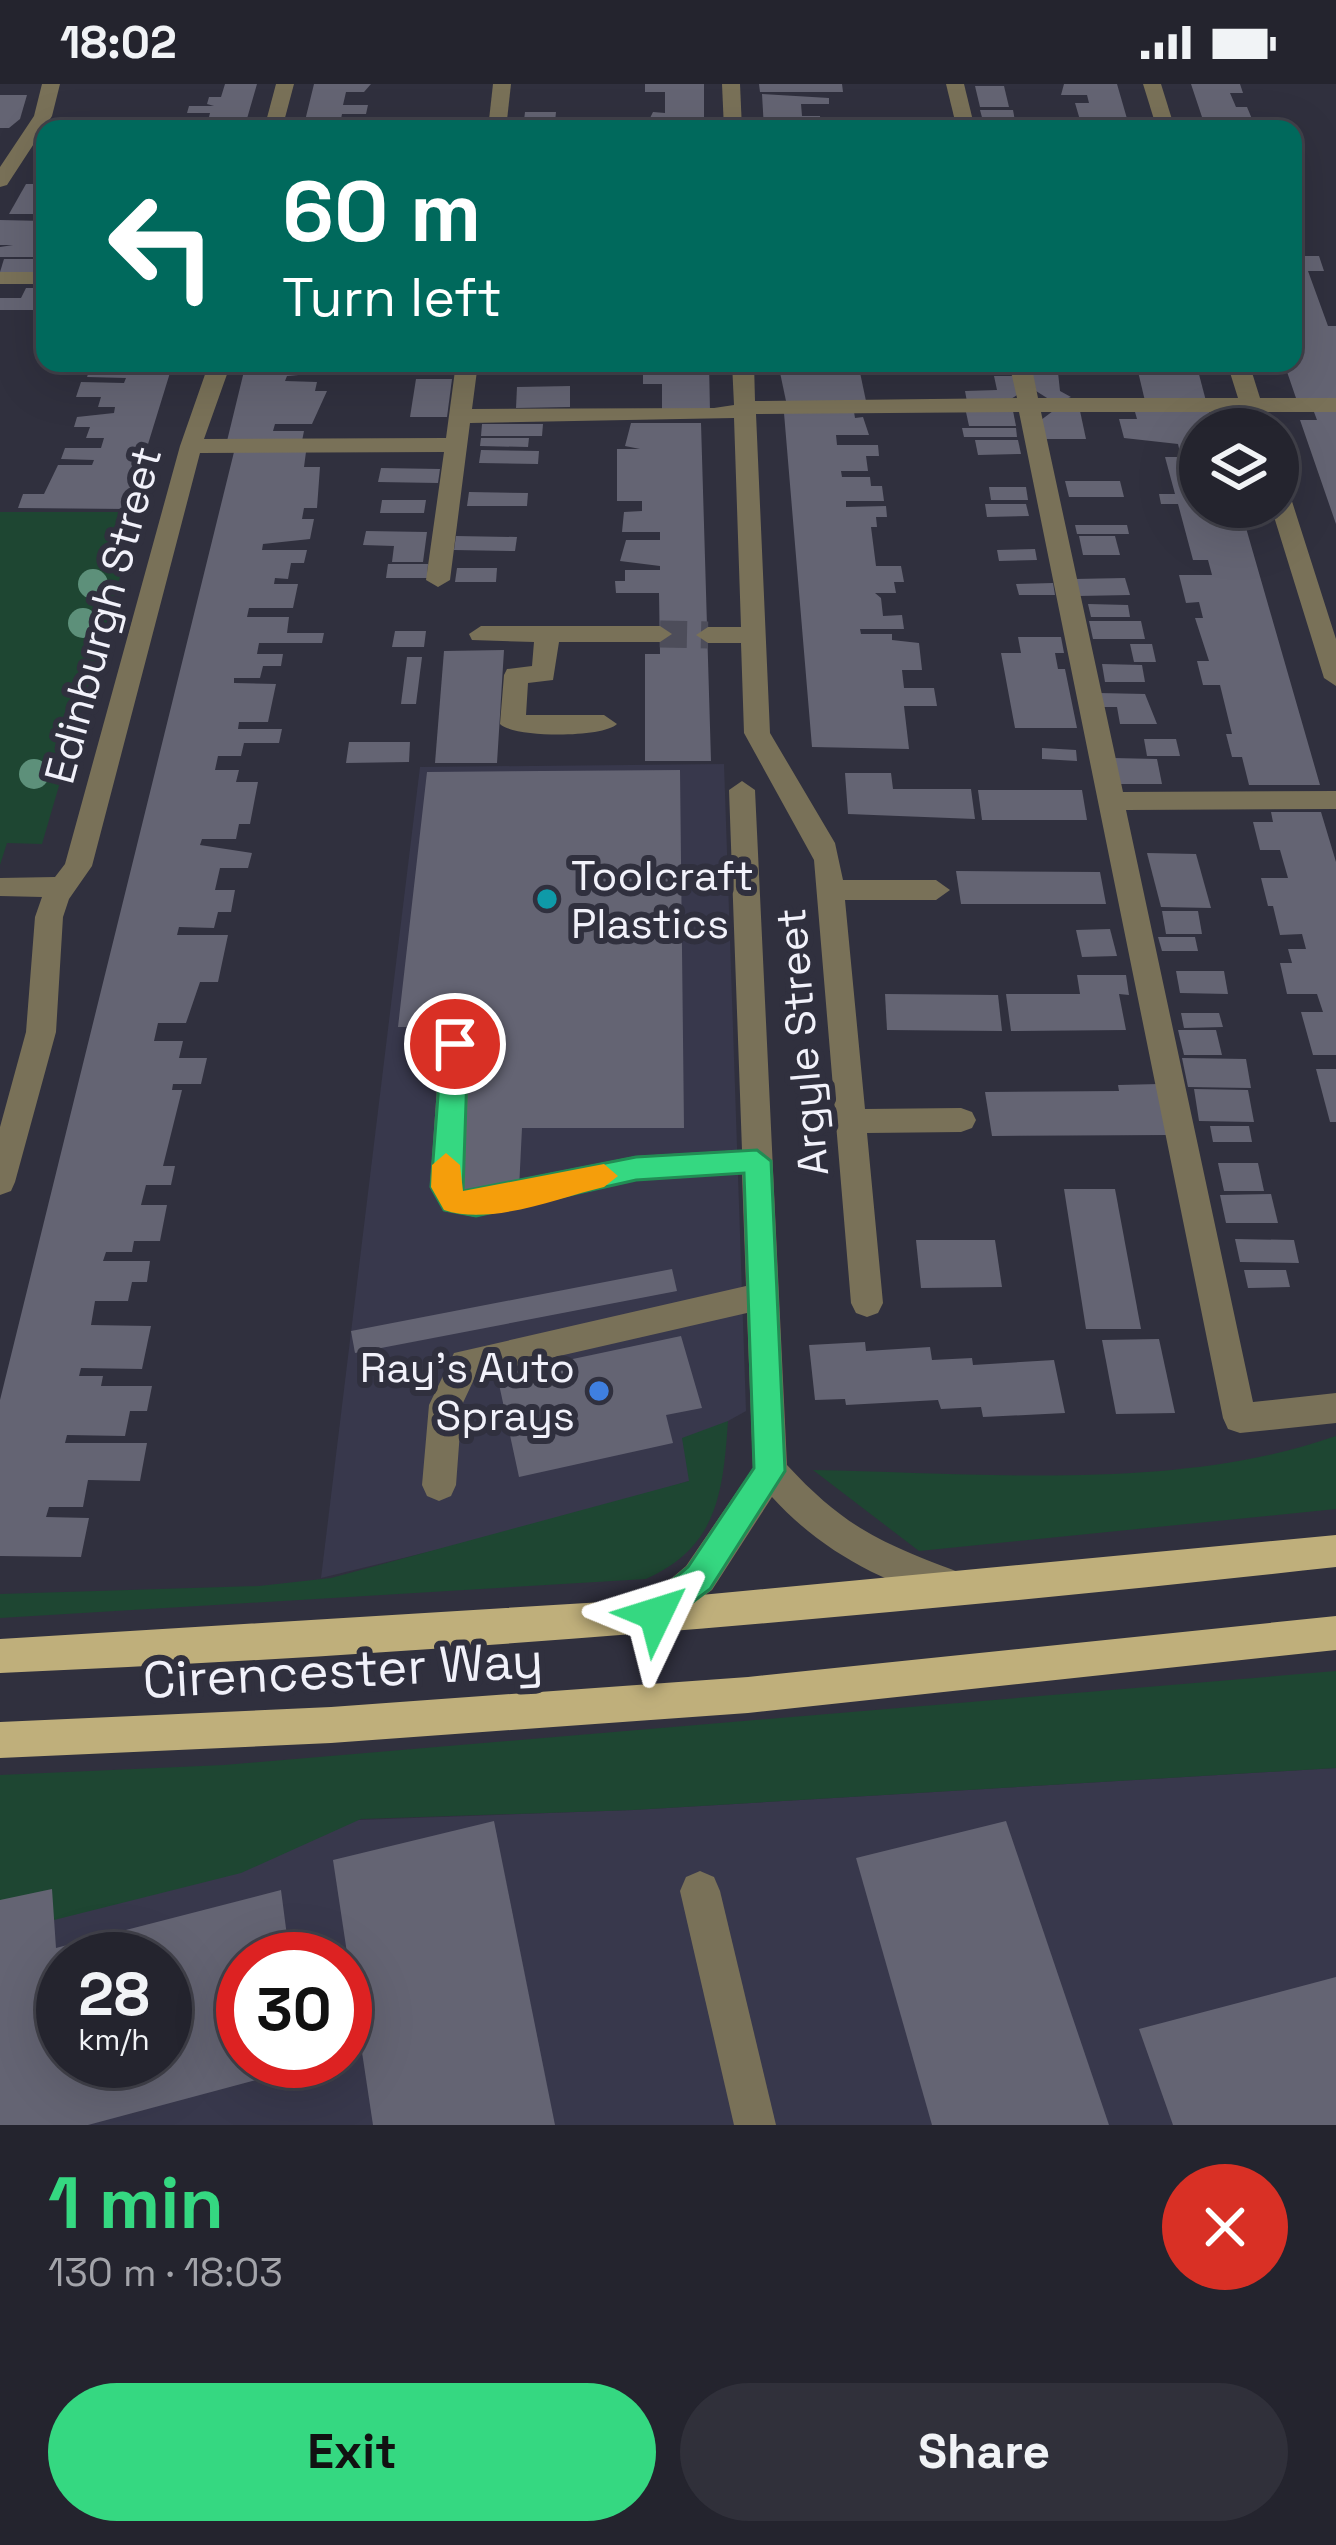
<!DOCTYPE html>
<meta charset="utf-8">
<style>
:root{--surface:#24242e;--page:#30303a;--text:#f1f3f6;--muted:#a3a4aa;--line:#41414a;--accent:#35d881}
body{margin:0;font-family:"Space Grotesk",sans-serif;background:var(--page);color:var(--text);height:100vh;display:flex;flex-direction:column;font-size:45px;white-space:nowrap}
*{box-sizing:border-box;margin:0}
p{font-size:39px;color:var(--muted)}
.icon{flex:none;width:66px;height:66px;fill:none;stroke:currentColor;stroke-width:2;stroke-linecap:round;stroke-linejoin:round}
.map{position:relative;height:2041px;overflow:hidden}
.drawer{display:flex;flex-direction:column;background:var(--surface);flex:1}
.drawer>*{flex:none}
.guide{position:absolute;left:36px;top:36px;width:1266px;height:252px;border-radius:24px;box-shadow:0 12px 48px #0002,0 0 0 3px var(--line);background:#00695c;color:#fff;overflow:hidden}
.buttons{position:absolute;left:1179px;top:324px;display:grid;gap:24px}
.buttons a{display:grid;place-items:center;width:120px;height:120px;border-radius:50%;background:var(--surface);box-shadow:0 12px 48px #0002,0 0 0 3px var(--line);font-size:60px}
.speed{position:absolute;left:36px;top:1848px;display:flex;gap:24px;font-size:60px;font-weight:700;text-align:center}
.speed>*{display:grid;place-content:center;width:156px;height:156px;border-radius:50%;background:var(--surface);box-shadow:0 12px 48px #0002,0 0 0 3px var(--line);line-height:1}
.speed small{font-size:30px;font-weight:400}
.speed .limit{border:18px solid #d22;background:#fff;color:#111}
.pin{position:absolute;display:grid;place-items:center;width:102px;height:102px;color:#fff;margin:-51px;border:6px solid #fff;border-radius:50%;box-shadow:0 3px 12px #0007}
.me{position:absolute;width:132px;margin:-66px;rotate:49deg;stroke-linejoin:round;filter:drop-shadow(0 0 9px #0008)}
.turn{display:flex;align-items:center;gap:42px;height:252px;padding:0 48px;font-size:54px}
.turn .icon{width:156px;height:156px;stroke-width:2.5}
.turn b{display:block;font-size:84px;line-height:102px}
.round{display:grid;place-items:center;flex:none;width:126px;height:126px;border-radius:63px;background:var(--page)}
.head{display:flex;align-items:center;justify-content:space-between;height:204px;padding:0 48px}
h1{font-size:72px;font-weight:700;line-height:90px;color:var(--accent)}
.primary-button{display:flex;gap:24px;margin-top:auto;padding:24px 48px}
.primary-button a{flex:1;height:138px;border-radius:72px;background:var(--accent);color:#111;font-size:48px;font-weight:700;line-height:138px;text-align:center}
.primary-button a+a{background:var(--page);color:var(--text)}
.status{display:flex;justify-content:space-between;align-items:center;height:84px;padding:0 60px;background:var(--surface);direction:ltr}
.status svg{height:33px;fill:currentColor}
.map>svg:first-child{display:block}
.built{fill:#38384c;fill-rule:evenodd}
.green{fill:#1e4632}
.building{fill:#646473;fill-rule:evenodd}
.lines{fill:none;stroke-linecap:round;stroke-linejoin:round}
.minor-tunnel{stroke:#4d4d5a;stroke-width:27;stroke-dasharray:27 14;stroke-linecap:butt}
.minor{fill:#797158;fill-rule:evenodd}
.major{fill:#bfaf7b;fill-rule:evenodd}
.tree{fill:#5d907a}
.route{fill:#35d881;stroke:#228c54;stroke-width:3}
.slow{fill:#f59e0b}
.culture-dot{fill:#0f9aa8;stroke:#30303e;stroke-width:4.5}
.shop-dot{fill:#3f7fe0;stroke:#30303e;stroke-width:4.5}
.labels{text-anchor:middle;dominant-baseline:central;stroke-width:12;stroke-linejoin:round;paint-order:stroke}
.street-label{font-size:42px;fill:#f1f1fa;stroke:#30303e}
.poi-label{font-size:42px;fill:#f1f1fa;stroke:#30303e;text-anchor:start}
.near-street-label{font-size:51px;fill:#f1f1fa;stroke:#30303e}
</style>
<div class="status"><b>18:02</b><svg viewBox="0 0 49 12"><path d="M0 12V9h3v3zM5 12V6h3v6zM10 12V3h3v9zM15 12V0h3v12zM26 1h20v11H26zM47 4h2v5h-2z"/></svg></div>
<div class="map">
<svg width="1336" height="2041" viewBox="0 0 1336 2041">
<rect width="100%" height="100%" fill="#30303e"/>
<!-- built -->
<g class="built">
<path d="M724,680L746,1327L728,1337L689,1397L568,1434L321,1494L420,683Z"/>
<path d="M1336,1684V2041H0V1749L633,1726ZM63,1875H165V1977H63ZM243,1875H345V1977H243Z"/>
</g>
<!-- green -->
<g class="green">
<path d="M0,428H139L42,760L7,759L0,781Z"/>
<path d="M728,1337C723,1408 718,1463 646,1495L0,1534V1510L259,1502L331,1494L689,1397L682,1354Z"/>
<path d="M1336,1352V1425L919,1467L813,1386C981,1389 1176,1408 1336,1352Z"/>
<path d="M1336,1587V1684L633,1726L361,1735L241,1789L54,1836L0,1816V1691L224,1681Z"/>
</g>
<!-- building -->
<g class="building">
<path d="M225,0H257L244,45H180L183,37H208L210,29H187L189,22H214L207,20L209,13H221Z"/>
<path d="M314,0H371L364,8H346L343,21H368L366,30H342L340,40H367V45H303Z"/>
<path d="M645,0H704V45H637V38H648L653,28L665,29V8H645Z"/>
<path d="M759,0H842L843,8H760Z"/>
<path d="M1064,0H1117L1130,45H1095L1093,36H1080L1075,19H1089L1087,11H1061Z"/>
<path d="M1191,0H1240L1243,9H1230L1236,23H1247L1252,35H1240L1244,45H1206Z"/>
<path d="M975,2H1004L1009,23H980Z"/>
<path d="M762,10L829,14V20H801L802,32H820L821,41L764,45Z"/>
<path d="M0,11H27L20,35L9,44H0Z"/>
<path d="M980,26H1013L1015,37H983Z"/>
<path d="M525,28H556L555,38H562V45H523Z"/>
<path d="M26,100H45V122L37,130H9Z"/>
<path d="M0,136L45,137L33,173H0V163L13,161H0Z"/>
<path d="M1293,142L1305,172H1319L1324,187H1308L1328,242H1336V317H1297L1284,279H1293Z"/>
<path d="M4,175H45V189L0,188Z"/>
<path d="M26,204H45L42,226H0V214H21Z"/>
<path d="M92,279H173L128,425L18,424L23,410H44L58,381H92L94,376L61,375L65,364H101L104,354H86L90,343H74L77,333L114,329L115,323H98L101,313H76L81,298L124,299L126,294L87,293Z"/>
<path d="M246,279L335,283L334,288L287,292L285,297L317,298L315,307H327L312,340H275L273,347H304L302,357H227Z"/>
<path d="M628,279H709L710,328H662V300H643V288H628Z"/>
<path d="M778,279H858L866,317H786Z"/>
<path d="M1030,279H1057L1060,307L1071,313L1055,319L1036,307Z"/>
<path d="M1136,279H1196L1206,317H1145Z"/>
<path d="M994,292H1013L1017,311L1008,317L967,318L965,307L997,306Z"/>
<path d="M416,295H452L447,333H410Z"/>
<path d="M570,302V323L516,324L517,303Z"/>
<path d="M1013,327L1016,342H969L966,328Z"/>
<path d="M1053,327H1080L1086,355H1045L1041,336Z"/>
<path d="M854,328L855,334L863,333L869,351H836L837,361H878L879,372H866L868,387H841L842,393H870L871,402H882L884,417H846V423L886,422L887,433H876L877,443H871L876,482H901L904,498H894L896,509H875L881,514L883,532L902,531L904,545H860L861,550H892V556L919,559L922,586H902L904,604H934L937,622H904L909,665L812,663L784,329Z"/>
<path d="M1135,328H1209L1214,334L1217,345H1200V423H1240L1320,701H1249L1242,673H1232L1226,650H1232L1220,601H1203L1197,577H1209L1195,534H1203L1199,518L1186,519L1179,491H1212L1208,476H1193L1178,420H1161L1159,410H1175L1165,373H1181L1178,360L1124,354L1119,335H1137Z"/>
<path d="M1314,328H1336V440L1300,336H1317Z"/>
<path d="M631,339H701L711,677H645V570H660L659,509H616L615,497H625V486H660V482L620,477L626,456H660V448H622L624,428L642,427V417H617V365H640L625,362Z"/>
<path d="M482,340H543L542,352H481Z"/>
<path d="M962,344H1016L1017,353H964Z"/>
<path d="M481,354H529L528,363L480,362Z"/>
<path d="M975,356H1018L1021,370L978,371Z"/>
<path d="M481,366L539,367L538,380L479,379Z"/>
<path d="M234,368H306L304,383H320L317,424H304L302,435H314L310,455L263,460L262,466H307L304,479H291L288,495L275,494L274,500H298L293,524H249L247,533H289L287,549H324L322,559H259L257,570H283L281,582H263L260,594H234V599L276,600L268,638H239L238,645H282L279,659H244L241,672H218L215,686H239L236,698H258L250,740H239L236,755H202L200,761L252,769L248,784H220L215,806H235L231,828H218L214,844L179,843L177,851H228L218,898H200L186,939H158L154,957H183L179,974H207L201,1000H173L172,1006H182L163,1082H175L171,1101H146L141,1121H167L160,1157H134L132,1168H106L103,1177H150L147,1198H132L128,1217H95L91,1241L151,1242L142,1285L81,1284L79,1292H103L101,1302H152L147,1327H130L125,1352L67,1351L65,1359H147L140,1397L88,1396L83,1423H49L46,1433L89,1434L81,1473L0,1472V1316Z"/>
<path d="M381,384L440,385L438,399L378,398Z"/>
<path d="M1065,397H1120L1124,413H1069Z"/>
<path d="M989,403H1026L1028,416H991Z"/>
<path d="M469,408L528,409L527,422H467Z"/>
<path d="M382,416H426L424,429H380Z"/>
<path d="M985,420H1026L1029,432L987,433Z"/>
<path d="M1075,441H1127L1129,450H1077Z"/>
<path d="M366,447L427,448L423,478H392L394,462L363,461Z"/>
<path d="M456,452L517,453L515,467L454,466Z"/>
<path d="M1079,452H1115L1120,471H1083Z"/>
<path d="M1035,465L1037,476L999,477L997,466Z"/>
<path d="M388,480H428L427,494H386Z"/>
<path d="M457,484H497L496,498H455Z"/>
<path d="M1125,494L1130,511L1078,512L1074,495Z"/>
<path d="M1053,499L1055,511H1019L1016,500Z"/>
<path d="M1088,520L1128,521L1130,533H1091Z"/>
<path d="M1089,537H1141L1145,555H1093Z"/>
<path d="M395,547H426L424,563H392Z"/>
<path d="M1018,553H1061L1064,569H1055L1058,585H1065L1077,644H1015L1001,569H1021Z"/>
<path d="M1130,560H1152L1156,578H1134Z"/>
<path d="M504,566L497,679H435L444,567Z"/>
<path d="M407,573H422L416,620H401Z"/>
<path d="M1102,580L1142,581L1145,598H1105Z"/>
<path d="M1099,609L1145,610L1157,640H1120L1117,623H1102Z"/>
<path d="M1144,655H1176L1180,672H1147Z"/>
<path d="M349,658H410L409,678L346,679Z"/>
<path d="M1042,664L1076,666L1077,677L1042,675Z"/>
<path d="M1113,674L1157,675L1162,700H1117Z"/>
<path d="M680,686L684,1044H522L519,1105H459L472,943H398L427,688Z"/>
<path d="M845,689H891L893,705H971L975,735L848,730Z"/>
<path d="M978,706H1082L1087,736H982Z"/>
<path d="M1271,728H1321L1336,778V971H1313L1301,928H1323L1317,910H1287L1280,879H1292L1288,865H1306L1302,850L1280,851L1273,822H1268L1261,794H1288L1280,766H1260L1253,738H1273Z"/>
<path d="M1147,769L1196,770L1211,824L1161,823Z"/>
<path d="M956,787L1100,788L1106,820H961Z"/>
<path d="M1162,827H1198L1202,850H1166Z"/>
<path d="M1110,845L1117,872L1082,873L1076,846Z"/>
<path d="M1158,853H1195L1198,867H1162Z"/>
<path d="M1176,887H1224L1228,910L1180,909Z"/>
<path d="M1077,891H1126L1129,911L1119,910L1126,946L1011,947L1006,910H1080Z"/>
<path d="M885,910L998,911L1002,947L887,946Z"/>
<path d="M1181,929H1219L1223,943L1184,944Z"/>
<path d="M1178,946H1216L1222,971H1184Z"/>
<path d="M1182,974L1246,975L1251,1004L1188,1003Z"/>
<path d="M1316,985H1336V1038H1330Z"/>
<path d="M1159,1000L1169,1051L992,1052L985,1008L1119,1007L1118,1001Z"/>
<path d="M1194,1005L1248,1006L1254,1038L1199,1037Z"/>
<path d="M1210,1042H1249L1252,1058H1213Z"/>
<path d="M1218,1079H1258L1264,1107H1224Z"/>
<path d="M1064,1105H1115L1141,1245H1086Z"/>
<path d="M1271,1110L1278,1139H1226L1220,1111Z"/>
<path d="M1235,1155L1294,1156L1299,1179L1240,1178Z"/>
<path d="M916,1156H995L1002,1203L921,1204Z"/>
<path d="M672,1185L677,1207L355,1269L351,1247Z"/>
<path d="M1244,1186H1286L1290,1203L1248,1204Z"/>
<path d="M681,1252L702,1324L666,1331L673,1359L519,1393L497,1291Z"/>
<path d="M1159,1255L1175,1329L1116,1330L1102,1256Z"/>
<path d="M865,1258L866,1267L930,1263L932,1276L972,1274L973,1281L1054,1276L1065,1329L983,1333L981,1323L941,1325L938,1316L846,1321L845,1315L815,1316L809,1261Z"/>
<path d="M494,1737L555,2041H373L333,1776Z"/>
<path d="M1006,1737L1109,2041H932L856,1774Z"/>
<path d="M52,1805L56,1864L281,1806L290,1875H243V1977H303L304,1983L88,2041H0V1816ZM63,1875H165V1977H63Z"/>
<path d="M1336,1893V2041H1173L1139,1945Z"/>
</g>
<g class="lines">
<!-- minor-tunnel -->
<path class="minor-tunnel" d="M660,550L708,551"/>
<!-- minor -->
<g class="minor">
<path d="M42,0H60L52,32L7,101L0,103V83L34,32Z"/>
<path d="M276,0H294L282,45H264Z"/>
<path d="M493,0H511L506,45H488Z"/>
<path d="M722,0H740L742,45H724Z"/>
<path d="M946,0H964L975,45H957Z"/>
<path d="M1143,0H1161L1175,45H1157Z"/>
<rect x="0" y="188" width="45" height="12"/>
<path d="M209,279H231L204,355L446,354L456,279H478L472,325L714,324L734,321L732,279H754L755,317L1017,314L1009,279H1031L1038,314H1238L1227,279H1249L1260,314H1336V328H1264L1269,345H1247L1242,328H1041L1123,708L1336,707V725L1126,726L1253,1318L1336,1309V1339L1240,1349L1228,1345L1223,1334L1019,328L756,330L770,649L835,759L843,796H936L950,806L936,816H845L865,1025L961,1024L972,1028L976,1036L972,1044L961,1048L867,1049L883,1219L878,1229L867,1233L856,1229L851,1219L814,776L744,649L741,559H708L696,551L708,543H741L734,334L470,339L450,496L438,503L426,496L444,368L200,369L92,782L69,815L63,833L56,948L15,1098L11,1107L0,1111V1043L26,948L35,833L42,813L0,812V794L55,793L65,780L180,362Z"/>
<path d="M1278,401L1289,408L1336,555V602L1324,594L1271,423H1278Z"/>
<path d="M481,542H660L672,550L660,558H559L553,596L528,599L526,631H604L617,640C603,654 514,654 500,640L504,591L507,585L532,582L534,558L472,556L469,550Z"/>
<path d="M742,697L755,706L787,1381C848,1447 885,1460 966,1491L971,1503L966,1515L953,1520C882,1497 823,1469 772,1413L712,1506L656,1547L643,1542L638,1530L643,1518L686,1482L753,1384L747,1229L476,1291L462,1321L456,1401L451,1412L439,1417L427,1412L422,1401L429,1321L454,1269L746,1202L742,1090L636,1096L476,1133L444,1127L430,1103L440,960L455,949L470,960L464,1106L636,1072L742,1066L729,706Z"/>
<path d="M700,1787L714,1793L720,1807L776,2041H734L680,1807L686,1793Z"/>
</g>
<!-- major -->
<g class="major">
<path d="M1336,1451V1483C891,1532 447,1570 0,1589V1555L669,1514Z"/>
<path d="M1336,1532V1566L748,1629L331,1659L0,1674V1638L331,1623L748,1593Z"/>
</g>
</g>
<!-- trees -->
<g class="tree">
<circle cx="93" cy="500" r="15"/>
<circle cx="83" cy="539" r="15"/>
<circle cx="34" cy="690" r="15"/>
</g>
<!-- route -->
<path class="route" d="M455,949L468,960L463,1107L636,1073L757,1066L771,1077L785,1387L710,1505L656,1546L645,1541L640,1530L645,1519L688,1483L754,1384L744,1089L636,1096L476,1132L444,1126L431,1103L442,960Z"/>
<!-- slow -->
<path class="slow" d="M446,1069L460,1081L463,1107L604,1080L618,1092L604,1103C557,1114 491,1142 444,1126L431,1103L432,1081Z"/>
<!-- markers -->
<circle class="culture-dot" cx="547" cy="815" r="12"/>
<circle class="shop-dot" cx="599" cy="1307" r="12"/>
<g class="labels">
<!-- street labels -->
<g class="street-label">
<text transform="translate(103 531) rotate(-75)">Edinburgh Street</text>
<text transform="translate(802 958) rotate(-95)">Argyle Street</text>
</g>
<!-- poi labels -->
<g class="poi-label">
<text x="571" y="791">Toolcraft<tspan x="571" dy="48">Plastics</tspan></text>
<text x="575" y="1283" text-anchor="end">Ray's Auto<tspan x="575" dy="48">Sprays</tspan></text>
</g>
<!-- near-street labels -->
<g class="near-street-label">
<text transform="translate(343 1586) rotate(-3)">Cirencester Way</text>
</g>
</g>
</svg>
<div class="buttons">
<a><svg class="icon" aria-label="layers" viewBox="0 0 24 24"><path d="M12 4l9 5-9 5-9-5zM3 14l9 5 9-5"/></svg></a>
</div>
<div class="speed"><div>28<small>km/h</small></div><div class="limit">30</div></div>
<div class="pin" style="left:455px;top:960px;background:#d93025"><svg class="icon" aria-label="arrive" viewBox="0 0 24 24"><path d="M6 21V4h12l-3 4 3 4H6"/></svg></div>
<svg class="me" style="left:656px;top:1530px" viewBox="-20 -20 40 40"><path d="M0-17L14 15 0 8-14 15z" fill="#35d881" stroke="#fff" stroke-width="4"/></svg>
<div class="guide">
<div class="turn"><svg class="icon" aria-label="left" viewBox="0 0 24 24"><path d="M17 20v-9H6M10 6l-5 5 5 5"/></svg><div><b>60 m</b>Turn left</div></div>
</div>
</div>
<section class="drawer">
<div class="head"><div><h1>1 min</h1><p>130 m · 18:03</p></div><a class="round" style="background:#d93025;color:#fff"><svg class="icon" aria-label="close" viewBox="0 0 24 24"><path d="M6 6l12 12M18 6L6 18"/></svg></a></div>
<div class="primary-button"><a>Exit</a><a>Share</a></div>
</section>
